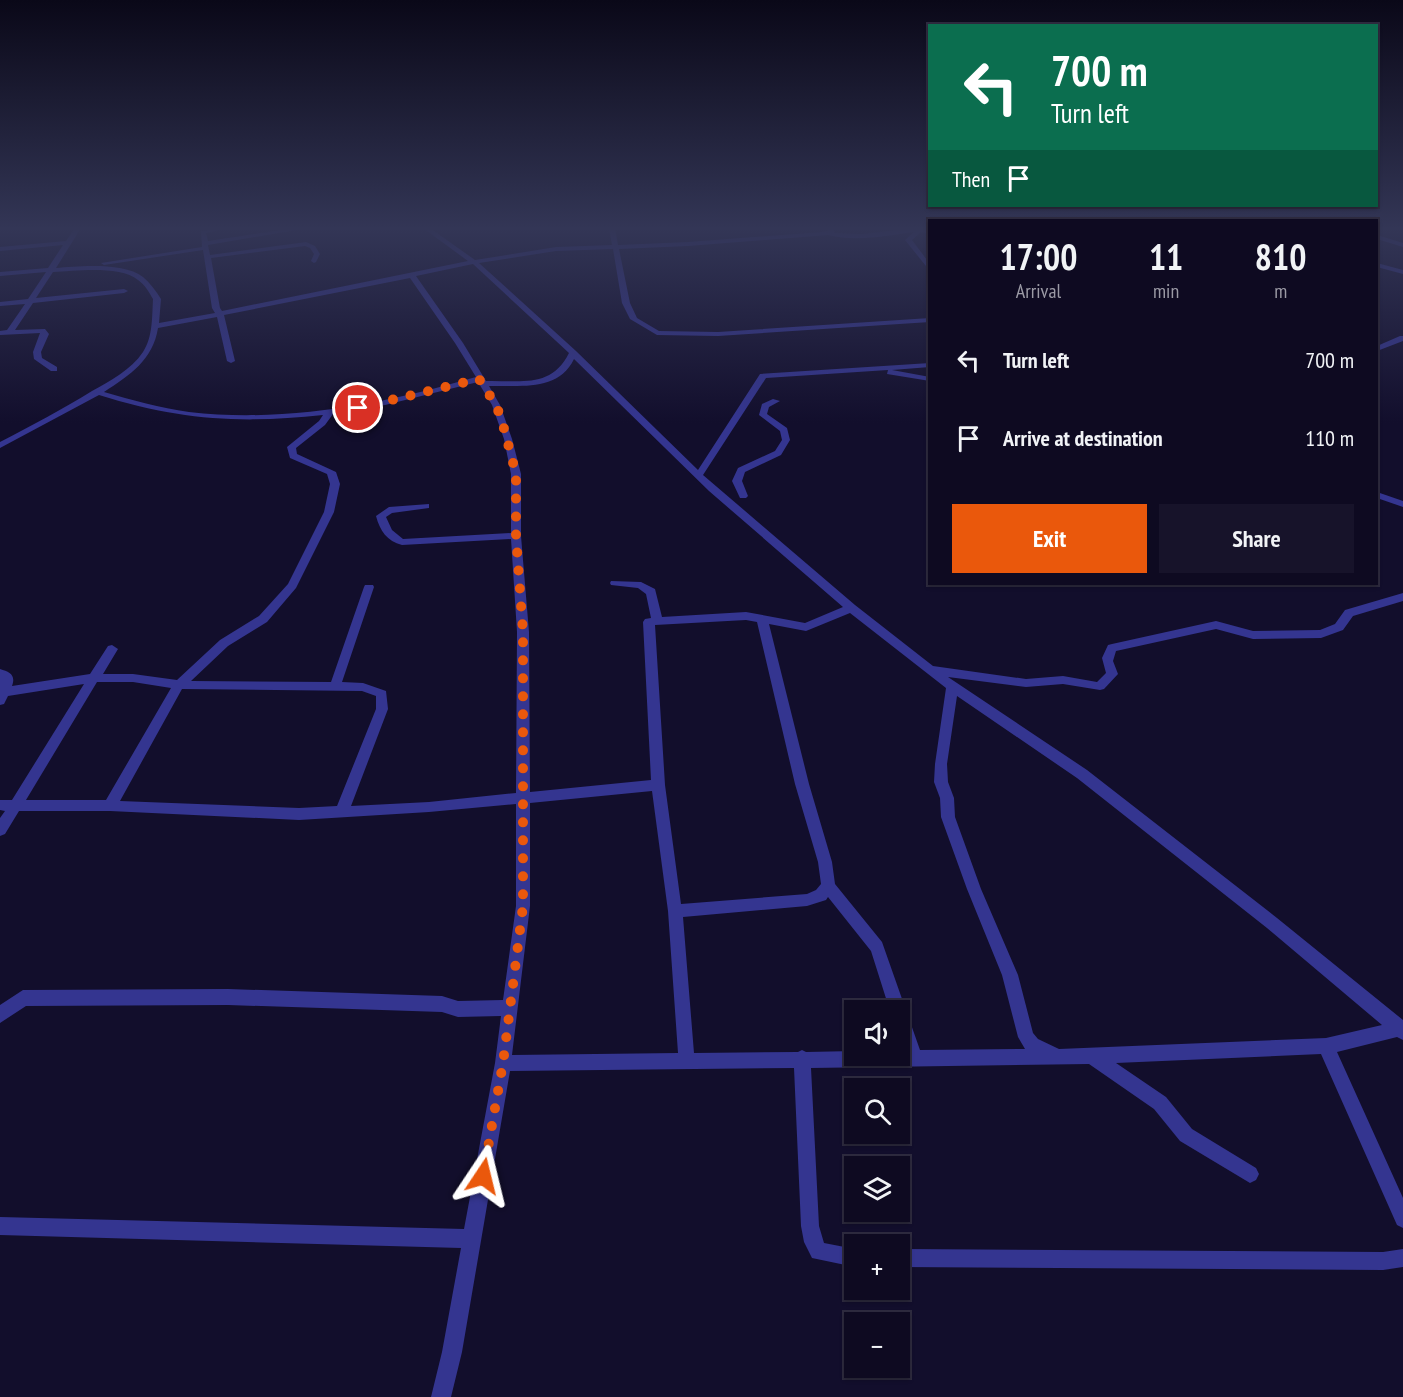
<!DOCTYPE html>
<meta charset="utf-8">
<style>
:root{--surface:#0e0a21;--page:#17132a;--text:#f1f3f6;--muted:#9b9aa5;--line:#2e2b3f;--accent:#ea580c}
body{margin:0;font-family:"PT Sans Narrow",sans-serif;background:var(--page);color:var(--text);height:100vh;display:flex;flex-direction:column;font-size:22px;white-space:nowrap}
*{box-sizing:border-box;margin:0}
p{font-size:20px;color:var(--muted)}
.icon{flex:none;width:33px;height:33px;fill:none;stroke:currentColor;stroke-width:2;stroke-linecap:round;stroke-linejoin:round}
.map{position:relative;flex:1;overflow:hidden}
.details{position:absolute;left:928px;top:219px;width:450px;height:366px;display:flex;flex-direction:column;background:var(--surface);border-radius:0px;box-shadow:0 2px 4px #0004,0 0 0 2px var(--line)}
.details>*{flex:none}
.top-card{position:absolute;left:928px;top:24px;width:450px;height:183px;border-radius:0px;box-shadow:0 2px 4px #0004,0 0 0 2px var(--line);background:#0b6e4f;color:#fff;overflow:hidden}
.fabs{position:absolute;left:844px;top:1000px;display:grid;gap:12px}
.fabs a{display:grid;place-items:center;width:66px;height:66px;border-radius:0px;background:var(--surface);box-shadow:0 2px 4px #0004,0 0 0 2px var(--line);font-size:30px}
.pin{position:absolute;display:grid;place-items:center;width:51px;height:51px;color:#fff;margin:-26px;border:3px solid #fff;border-radius:50%;box-shadow:0 2px 6px #0007}
.me{position:absolute;width:66px;margin:-33px;rotate:10deg;stroke-linejoin:round;filter:drop-shadow(0 0 4px #0008)}
.turn{display:flex;align-items:center;gap:21px;height:126px;padding:0 24px;font-size:27px}
.turn .icon{width:78px;height:78px;stroke-width:2.5}
.turn b{display:block;font-size:42px;line-height:51px}
.then{display:flex;align-items:center;height:57px;padding:0 24px;background:#0003;gap:12px;font-size:22px}
.eta{display:flex;justify-content:space-evenly;align-items:center;height:102px;text-align:center}
.eta b{font-size:36px;font-weight:800;line-height:42px}
.button{display:flex;gap:12px;margin-top:auto;padding:12px 24px}
.button a{flex:1;height:69px;border-radius:0px;background:var(--accent);color:#fff;font-size:24px;font-weight:800;line-height:69px;text-align:center}
.button a+a{background:var(--page);color:var(--text)}
ul{padding:0;list-style:none}
li{display:flex;align-items:center;gap:18px;height:78px;padding:0 24px}
li div{flex:1}
li b{display:block;font-size:22px}
li em{font-style:normal}
.map>svg:first-child{display:block}
.lines{fill:none;stroke-linecap:round;stroke-linejoin:round}
.minor{fill:#343590;fill-rule:evenodd}
.route{stroke:#ea580c;stroke-width:10;stroke-dasharray:0 18}
</style>
<div class="map">
<svg width="1403" height="1397" viewBox="0 0 1403 1397">
<rect width="100%" height="100%" fill="#120e2c"/>
<g class="lines">
<!-- minor -->
<g class="minor">
<path d="M75,228H81L56,268C79,266 124,262 143,277C150,283 156,291 161,299L159,323L215,313L212,308L203,250L104,265L101,263L202,247L201,231L228,228L206,233L208,241L294,228H308L208,245L210,255L306,242L315,246L320,254L316,262L314,263L311,261L314,254L310,248L305,246L211,258L220,308L222,311L468,261L423,228H430L475,260L556,247L612,245L609,228H615L618,245L688,242L822,232L828,231L827,228H833L835,233L862,234L914,228L930,230V234L921,232L912,240L930,264V271L905,240L914,232C885,236 856,242 828,235L688,246L619,249L630,303L637,318L659,331L718,332L930,318V322L718,336L657,335L630,319L622,303L613,249L556,251L479,263L576,351L698,470L760,374L930,363V367L892,370L930,377V381L887,374L888,370L766,378L703,475L855,605L933,666L1026,679L1063,676L1097,682L1106,673L1102,658L1108,645L1112,644L1216,621L1253,631L1320,630L1335,624L1345,610L1403,593V601L1353,616L1343,630L1321,638L1253,639L1216,629L1116,651L1113,661L1118,674L1104,689L1100,690L1063,684L1026,687L948,677L1087,770L1277,918L1403,1020V1040L1397,1037L1337,1052L1403,1198V1228L1397,1225L1321,1054L1116,1063L1166,1097L1192,1129L1256,1168L1259,1174L1256,1180L1250,1183L1180,1141L1154,1109L1089,1064L811,1068L819,1226L824,1243L855,1249V1267L812,1258L804,1242L801,1226L794,1068L510,1071L462,1352L451,1397H431L442,1352L461,1248L0,1235V1217L464,1229L495,1063L501,1016L458,1017L442,1012L228,1005L26,1006L0,1023V1005L23,990L228,989L442,996L458,1001L503,1000L516,906V804L429,812L299,820L110,811H19L5,834L0,836V818L5,811L0,810V800H12L84,684L8,696L4,704L0,705V669C10,672 16,675 12,686L90,674L108,646L112,645L118,649L103,674H133L177,680L220,640L259,616L288,584L324,512L330,484L327,474L290,458L287,447L319,421L323,415C241,424 178,420 99,395L0,448V442C31,426 63,409 92,391C110,381 131,370 143,352C153,337 152,316 153,299C149,292 145,285 138,280C120,265 75,271 53,272L36,298L124,289L128,291L124,293L33,303L15,330L45,329L49,334L41,352L42,358L57,367V371H51L34,359L33,352L40,333L0,335V331L7,330L25,304L0,306V302L28,299L46,272L0,276V272L48,268L63,245L0,251V247L66,241ZM473,264L569,353C551,389 520,380 486,381L463,343L416,276ZM410,278L455,343L476,377C383,404 286,423 189,412C160,408 132,400 104,392C130,375 153,360 158,328L217,317L227,361L231,363L235,361L224,315ZM574,359L709,491L843,607L805,623L746,612L662,617L655,589L641,582L611,581L610,583L611,585L638,588L646,594L651,618L645,619L643,622L651,780L530,792L529,632L521,536V474L512,439L500,405L489,386C520,385 558,392 574,359ZM478,382L492,405L504,439L511,474V533L403,539L392,530L386,517L392,513L429,508V504L389,507L376,516C380,531 387,541 402,545L511,539L517,632L516,793L429,802L351,806L388,709L386,691L363,683L342,682L374,587L373,585H365L364,587L331,682L191,681L228,646L267,622L296,588L334,512L340,484L336,472L297,454L296,448L325,425L333,414L385,405ZM850,613L946,688L935,764L934,782L940,798L941,817L967,889L1002,975L1018,1037L1025,1049L920,1050L882,942L835,884L832,862L809,784L769,624L806,631ZM746,620L757,622L795,784L818,862L821,884L816,890L807,894L681,904L665,785L655,625ZM97,682H133L171,688L106,800H26ZM182,689L362,691L376,696V709L337,806L299,808L120,801ZM957,696L1077,778L1267,928L1382,1025L1326,1038L1059,1049L1038,1039L1033,1033L1018,975L981,889L955,817L954,798L948,782L947,764ZM652,791L668,911L678,1053L512,1055L530,906V803ZM828,897L871,951L890,1011H900V1039L904,1051H900V1056H855V1051L806,1052L802,1050L798,1052L694,1053L683,917L807,906L826,900Z"/>
<path d="M1377,235L1403,243V247L1377,239Z"/>
<path d="M1377,263L1403,270V274L1377,267Z"/>
<path d="M1400,336H1403V341L1377,351V346Z"/>
<path d="M773,399L780,401L769,407L767,414L787,428L790,440L781,455L745,472L742,481L748,496L746,498H740L732,481L738,468L775,451L782,440L780,431L759,415L762,404Z"/>
<path d="M1377,492L1403,501V507L1377,498Z"/>
<path d="M900,1249L1383,1252L1403,1249V1267L1383,1270L900,1267Z"/>
</g>
</g>
<!-- sky -->
<linearGradient id="sky" x2="0" y2="1"><stop stop-color="#0a0818"/><stop offset="0.54" stop-color="#333656"/><stop offset="1" stop-color="#333656" stop-opacity="0"/></linearGradient>
<rect width="1403" height="423" fill="url(#sky)"/>
<g class="lines">
<!-- route -->
<path class="route" d="M358,408L479,379L496,405L502,421L516,474V536L523,632V906L503,1063L483,1176"/>
</g>
</svg>
<div class="fabs">
<a><svg class="icon" aria-label="sound" viewBox="0 0 24 24"><path d="M4 9h4l5-4v14l-5-4H4zM17 9q2 3 0 6"/></svg></a>
<a><svg class="icon" aria-label="search" viewBox="0 0 24 24"><circle cx="10" cy="10" r="6"/><path d="M15 15l6 6"/></svg></a>
<a><svg class="icon" aria-label="layers" viewBox="0 0 24 24"><path d="M12 4l9 5-9 5-9-5zM3 14l9 5 9-5"/></svg></a>
<a>+</a>
<a>−</a>
</div>
<div class="pin" style="left:358px;top:408px;background:#d93025"><svg class="icon" aria-label="arrive" viewBox="0 0 24 24"><path d="M6 21V4h12l-3 4 3 4H6"/></svg></div>
<svg class="me" style="left:483px;top:1176px" viewBox="-20 -20 40 40"><path d="M0-17L14 15 0 8-14 15z" fill="#ea580c" stroke="#fff" stroke-width="4"/></svg>
<div class="top-card">
<div class="turn"><svg class="icon" aria-label="left" viewBox="0 0 24 24"><path d="M17 20v-9H6M10 6l-5 5 5 5"/></svg><div><b>700 m</b>Turn left</div></div>
<div class="then">Then<svg class="icon" aria-label="arrive" viewBox="0 0 24 24"><path d="M6 21V4h12l-3 4 3 4H6"/></svg></div>
</div>
<section class="details">
<div class="eta">
<div><b>17:00</b><p>Arrival</p></div>
<div><b>11</b><p>min</p></div>
<div><b>810</b><p>m</p></div>
</div>
<ul>
<li><svg class="icon" aria-label="left" viewBox="0 0 24 24"><path d="M17 20v-9H6M10 6l-5 5 5 5"/></svg><div><b>Turn left</b></div><em>700 m</em></li>
<li><svg class="icon" aria-label="arrive" viewBox="0 0 24 24"><path d="M6 21V4h12l-3 4 3 4H6"/></svg><div><b>Arrive at destination</b></div><em>110 m</em></li>
</ul>
<div class="button"><a>Exit</a><a>Share</a></div>
</section>
</div>
